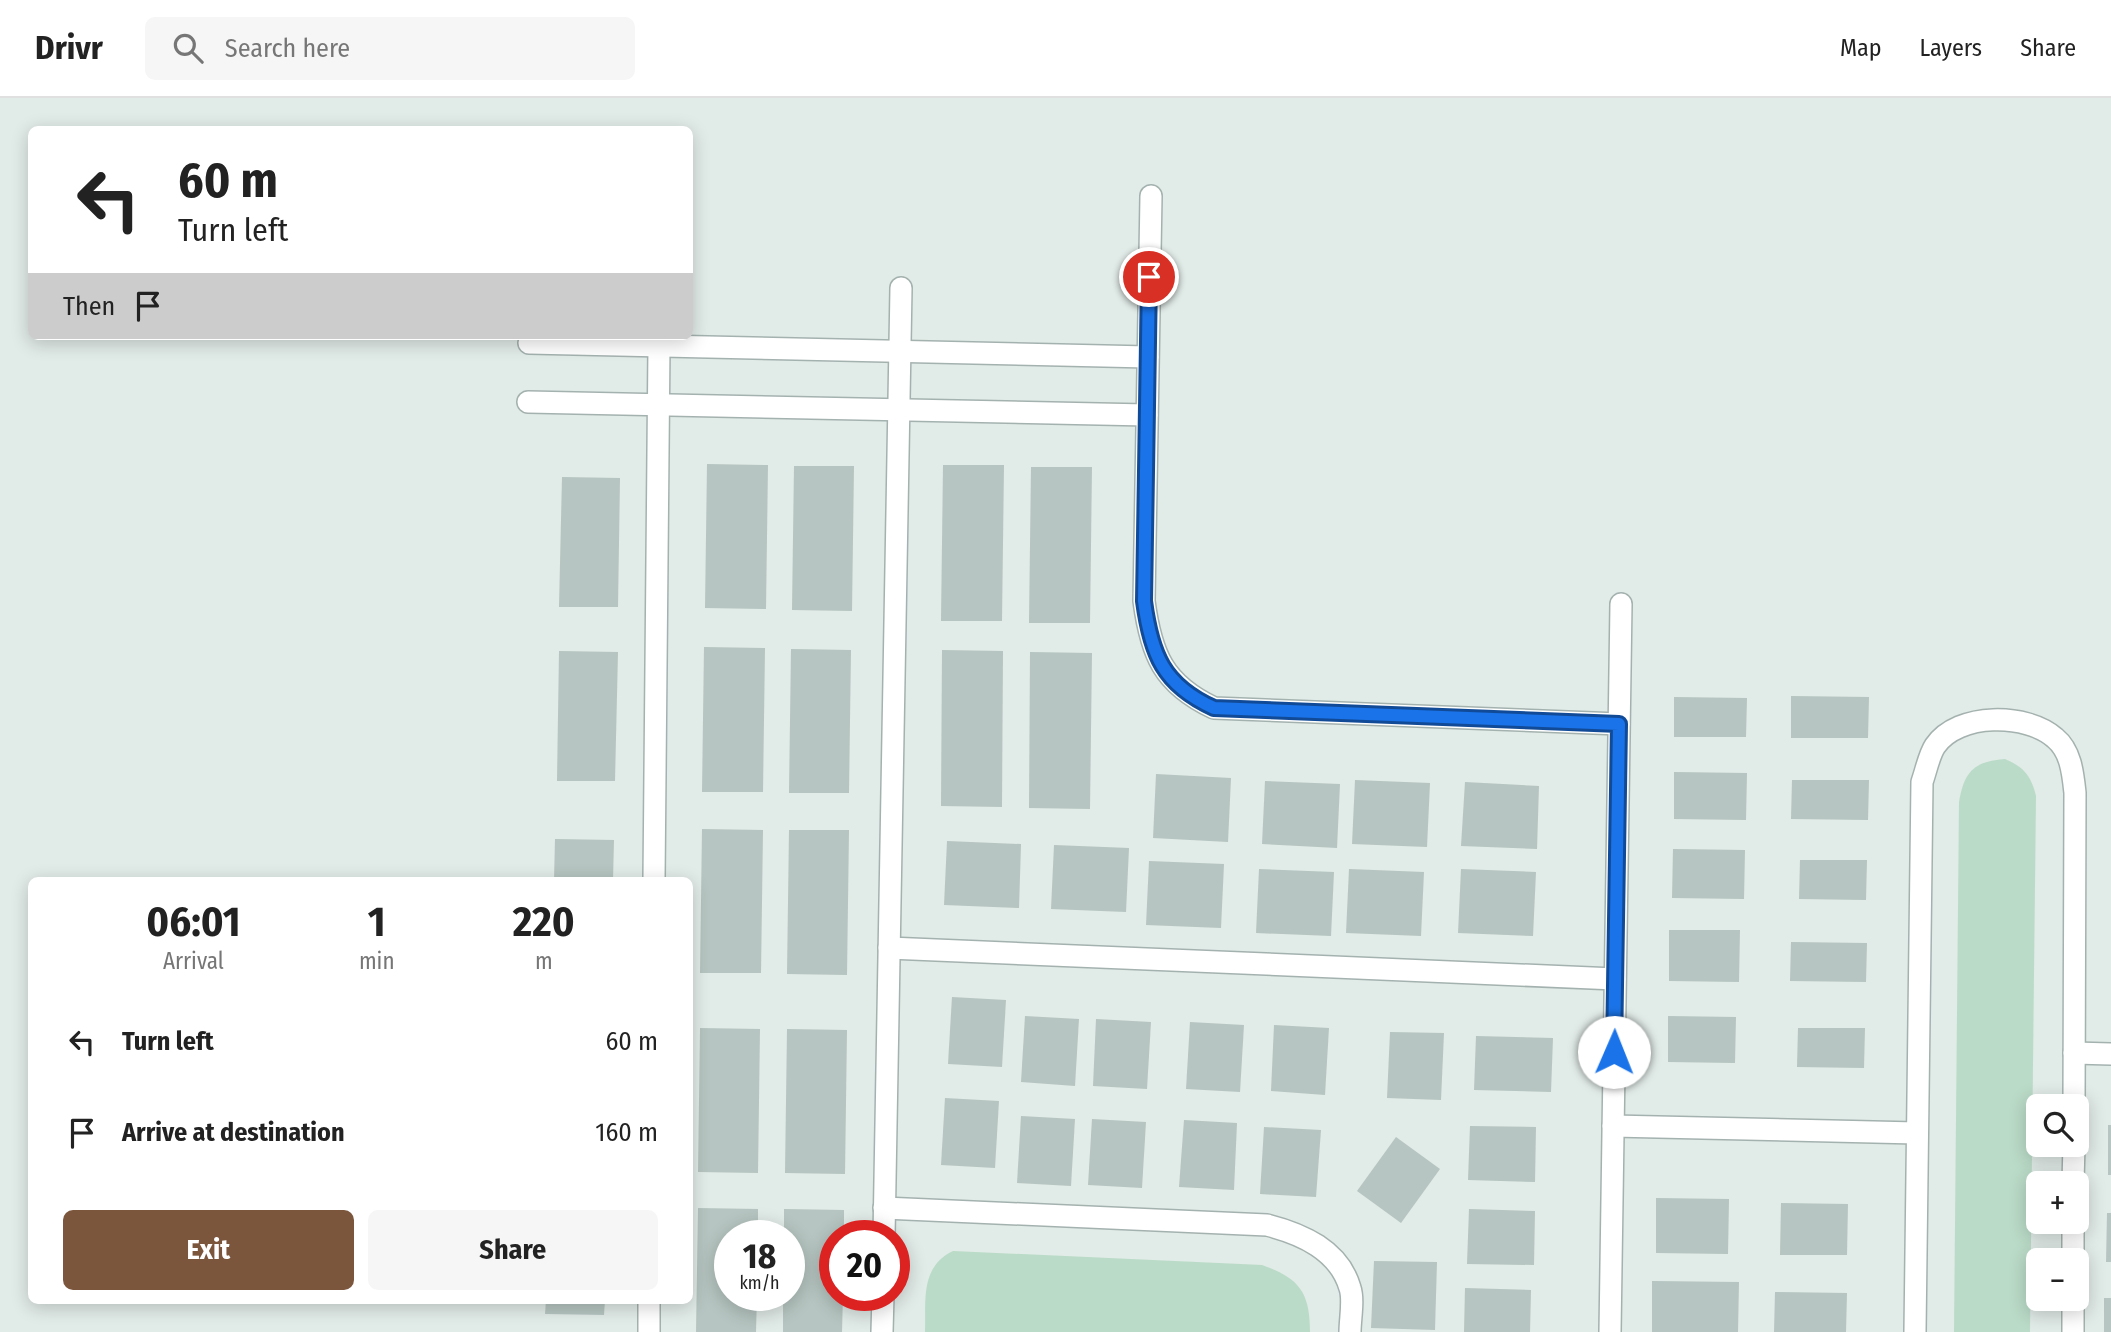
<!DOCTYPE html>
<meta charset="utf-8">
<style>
:root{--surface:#fff;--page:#f6f6f6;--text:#222;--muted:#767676;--line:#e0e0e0;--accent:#7c553d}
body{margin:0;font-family:"Fira Sans Condensed",sans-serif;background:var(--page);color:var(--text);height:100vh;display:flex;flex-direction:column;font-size:26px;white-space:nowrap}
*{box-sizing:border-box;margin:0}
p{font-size:23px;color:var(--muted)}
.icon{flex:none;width:38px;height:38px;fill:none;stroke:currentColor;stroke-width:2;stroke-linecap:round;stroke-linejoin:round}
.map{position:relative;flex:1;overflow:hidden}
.side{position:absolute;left:28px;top:779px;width:665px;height:427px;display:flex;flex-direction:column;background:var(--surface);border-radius:10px;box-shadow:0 4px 18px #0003}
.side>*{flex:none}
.guide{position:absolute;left:28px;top:28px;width:665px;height:214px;border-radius:10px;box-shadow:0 4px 18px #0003;background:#fff;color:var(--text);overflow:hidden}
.fabs{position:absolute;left:2026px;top:996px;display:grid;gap:14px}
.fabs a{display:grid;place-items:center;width:63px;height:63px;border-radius:10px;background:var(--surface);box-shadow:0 4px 18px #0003;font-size:35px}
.speed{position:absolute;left:714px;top:1122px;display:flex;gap:14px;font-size:35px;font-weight:700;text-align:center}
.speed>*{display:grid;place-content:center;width:91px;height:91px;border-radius:50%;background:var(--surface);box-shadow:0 4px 18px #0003;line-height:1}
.speed small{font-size:18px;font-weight:400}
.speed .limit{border:10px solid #d22;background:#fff;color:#111}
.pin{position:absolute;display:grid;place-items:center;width:60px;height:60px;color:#fff;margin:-30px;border:4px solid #fff;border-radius:50%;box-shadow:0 2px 7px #0007}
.me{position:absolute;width:77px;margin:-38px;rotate:1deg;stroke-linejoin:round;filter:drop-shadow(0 0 5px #0008)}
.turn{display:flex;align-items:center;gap:24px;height:147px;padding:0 35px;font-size:32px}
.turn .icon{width:91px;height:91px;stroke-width:2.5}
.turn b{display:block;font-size:49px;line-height:60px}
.then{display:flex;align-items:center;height:66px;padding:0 35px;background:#0003;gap:14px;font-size:26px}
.eta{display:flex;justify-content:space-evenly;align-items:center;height:119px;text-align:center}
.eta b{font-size:42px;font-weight:700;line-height:49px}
.primary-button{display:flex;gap:14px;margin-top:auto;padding:14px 35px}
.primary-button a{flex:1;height:80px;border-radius:10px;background:var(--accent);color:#fff;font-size:28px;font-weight:700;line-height:80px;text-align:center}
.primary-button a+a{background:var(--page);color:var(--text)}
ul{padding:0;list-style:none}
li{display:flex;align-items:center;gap:21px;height:91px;padding:0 35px}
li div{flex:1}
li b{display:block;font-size:26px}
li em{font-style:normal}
header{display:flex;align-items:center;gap:42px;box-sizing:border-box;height:98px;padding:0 35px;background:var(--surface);border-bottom:2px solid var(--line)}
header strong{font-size:33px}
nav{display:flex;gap:38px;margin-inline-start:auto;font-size:24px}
.search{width:490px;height:63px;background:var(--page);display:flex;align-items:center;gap:18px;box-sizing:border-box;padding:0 24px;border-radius:10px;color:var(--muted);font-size:26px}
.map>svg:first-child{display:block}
.green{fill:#badbc7}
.building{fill:#b6c5c1}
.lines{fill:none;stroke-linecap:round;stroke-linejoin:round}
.lane-casing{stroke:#a4b2af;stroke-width:24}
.lane{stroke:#fff;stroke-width:21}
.route-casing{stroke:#114b97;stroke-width:18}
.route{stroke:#1a73e8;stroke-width:12}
</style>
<header>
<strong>Drivr</strong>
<div class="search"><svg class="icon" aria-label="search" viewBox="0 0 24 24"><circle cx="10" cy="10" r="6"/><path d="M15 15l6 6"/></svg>Search here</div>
<nav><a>Map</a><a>Layers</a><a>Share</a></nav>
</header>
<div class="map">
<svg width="2111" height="1234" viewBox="0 0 2111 1234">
<rect width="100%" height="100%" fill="#e1ebe7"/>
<!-- green -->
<g class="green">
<path d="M2005,661C2024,669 2031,678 2036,698L2030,1234H1954L1959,704C1964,674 1974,663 2005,661Z"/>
<path d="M953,1153L1262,1167C1299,1180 1310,1194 1310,1234H925C926,1202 920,1169 953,1153Z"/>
</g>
<!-- building -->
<g class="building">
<path d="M707,366L768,367L766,511L705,510Z"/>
<path d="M943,367H1004L1002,523H941Z"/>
<path d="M794,368H854L852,513L792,512Z"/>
<path d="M1031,369H1092L1090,525H1029Z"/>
<path d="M562,379L620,380L618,509H559Z"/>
<path d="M704,549L765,550L763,694H702Z"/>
<path d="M791,551L851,552L849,695H789Z"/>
<path d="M942,552L1003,553L1002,709L941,708Z"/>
<path d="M559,553L618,554L615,683H557Z"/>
<path d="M1030,554L1092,555L1090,711L1029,710Z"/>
<path d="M1791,598L1869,599L1868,640H1791Z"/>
<path d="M1674,599L1747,600L1746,639H1674Z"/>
<path d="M1674,674L1747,675L1746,722L1674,721Z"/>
<path d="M1156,676L1231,680L1228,744L1153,740Z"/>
<path d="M1355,682L1430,685L1427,749L1352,746Z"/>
<path d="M1792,682H1869L1868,722L1791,721Z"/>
<path d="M1265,683L1340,686L1337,750L1262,746Z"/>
<path d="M1465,684L1539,688L1537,751L1461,748Z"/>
<path d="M702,731L763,732L761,875H700Z"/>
<path d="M789,732H849L847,877L787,876Z"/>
<path d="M555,741L614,742L613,782H554Z"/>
<path d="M947,743L1021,746L1019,810L944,807Z"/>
<path d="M1054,747L1129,750L1126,814L1051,811Z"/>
<path d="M1673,751L1745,752L1744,801L1672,800Z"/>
<path d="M1800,762H1867L1866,802L1799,801Z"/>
<path d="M1149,763L1224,766L1221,830L1146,827Z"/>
<path d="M1259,771L1334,774L1331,838L1256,835Z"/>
<path d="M1349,771L1424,774L1421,838L1346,835Z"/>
<path d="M1461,771L1536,774L1533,838L1458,835Z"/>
<path d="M1669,832H1740L1739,884L1669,883Z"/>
<path d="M1791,844L1867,845L1866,884L1790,883Z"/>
<path d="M952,899L1006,902L1002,969L948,966Z"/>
<path d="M1025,918L1079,921L1075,988L1021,984Z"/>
<path d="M1668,918L1736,919L1735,965L1668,964Z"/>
<path d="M1096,921L1151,924L1147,991L1093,988Z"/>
<path d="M1190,924L1244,927L1240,994L1186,991Z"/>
<path d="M1274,927L1329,930L1325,997L1271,993Z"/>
<path d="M700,930L760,931L758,1075L698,1074Z"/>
<path d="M1798,930H1865L1864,970L1797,969Z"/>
<path d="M787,931L847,932L845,1076L785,1075Z"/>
<path d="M1390,934L1444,935L1441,1002L1387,1000Z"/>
<path d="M1476,938L1553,940L1551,994L1474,992Z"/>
<path d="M945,1000L999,1003L995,1070L941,1067Z"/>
<path d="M1021,1018L1075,1021L1071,1088L1017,1085Z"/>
<path d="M1092,1021L1146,1024L1142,1090L1088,1087Z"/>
<path d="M1184,1022L1237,1025L1234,1092L1179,1089Z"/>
<rect x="2108" y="1027" width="3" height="50"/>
<path d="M1470,1028L1536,1029L1535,1084L1468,1082Z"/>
<path d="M1264,1029L1321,1032L1316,1099L1260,1096Z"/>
<path d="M1396,1039L1440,1071L1401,1125L1357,1093Z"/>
<path d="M1656,1100L1729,1101L1728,1156L1656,1155Z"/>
<path d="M1781,1105L1848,1106L1847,1157H1780Z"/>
<path d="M698,1110L758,1111V1138H730V1197H757L756,1234H696Z"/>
<path d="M784,1111L844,1112V1138H835V1197H843L842,1234H783V1197H789V1138H784Z"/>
<path d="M1469,1111L1535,1113L1534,1167L1467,1166Z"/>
<path d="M2107,1115H2111V1164H2106Z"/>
<path d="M1374,1163L1437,1164L1435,1232L1371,1230Z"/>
<path d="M1652,1183L1739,1184L1738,1234H1652Z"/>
<path d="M1465,1190L1531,1192L1530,1234H1464Z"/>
<path d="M1775,1194L1847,1195L1846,1234H1774Z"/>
<rect x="2104" y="1200" width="7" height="34"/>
<path d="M546,1202H605L604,1217L545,1216Z"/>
</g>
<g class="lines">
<!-- lane casing -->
<g class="lane-casing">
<g id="lane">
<path d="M1151,98L1144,503C1151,556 1163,586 1214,610L1619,626"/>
<path d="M529,245L1148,259"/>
<path d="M528,304L1147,317"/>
<path d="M654,782L659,247"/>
<path d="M889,850L1615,881"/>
<path d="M2074,955L2111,956"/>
<path d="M1613,1028L1916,1035"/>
<path d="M2073,1085L2074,1046"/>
<path d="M884,1110L1267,1127C1302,1136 1339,1152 1350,1190C1354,1202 1350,1221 1350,1234"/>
<path d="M884,1138L901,190"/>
<path d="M2073,1162V1124"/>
<path d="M649,1234V1202"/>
<path d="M882,1234L883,1197"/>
<path d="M1610,1234L1621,506"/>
<path d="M1915,1234L1922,684C1926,673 1929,657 1935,648C1958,614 2027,615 2055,640C2071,653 2073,676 2075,695L2074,1008"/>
<path d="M2073,1234V1200"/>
</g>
</g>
<!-- lane -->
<use href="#lane" class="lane"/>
</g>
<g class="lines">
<!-- route casing -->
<g class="route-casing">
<path id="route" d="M1149,179L1144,503C1151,556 1163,587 1214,610L1619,626L1614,954"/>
</g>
<!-- route -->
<use href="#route" class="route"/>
</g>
</svg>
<div class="fabs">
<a><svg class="icon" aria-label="search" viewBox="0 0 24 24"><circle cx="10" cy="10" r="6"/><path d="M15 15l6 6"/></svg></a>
<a>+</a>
<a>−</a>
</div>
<div class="speed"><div>18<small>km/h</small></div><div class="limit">20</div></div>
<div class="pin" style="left:1149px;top:179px;background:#d93025"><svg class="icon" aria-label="arrive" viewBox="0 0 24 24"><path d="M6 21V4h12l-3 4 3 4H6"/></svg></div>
<svg class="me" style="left:1614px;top:954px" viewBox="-20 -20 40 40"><circle r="19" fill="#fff"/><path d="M0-13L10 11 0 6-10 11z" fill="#1a73e8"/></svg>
<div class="guide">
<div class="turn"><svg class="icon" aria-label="left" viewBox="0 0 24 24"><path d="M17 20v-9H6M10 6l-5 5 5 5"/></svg><div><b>60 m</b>Turn left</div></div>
<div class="then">Then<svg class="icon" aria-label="arrive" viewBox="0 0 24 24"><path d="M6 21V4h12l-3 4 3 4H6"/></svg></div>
</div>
<section class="side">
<div class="eta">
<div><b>06:01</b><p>Arrival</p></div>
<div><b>1</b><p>min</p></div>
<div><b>220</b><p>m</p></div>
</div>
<ul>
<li><svg class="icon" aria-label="left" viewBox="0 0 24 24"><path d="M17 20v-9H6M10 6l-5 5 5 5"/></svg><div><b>Turn left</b></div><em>60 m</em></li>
<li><svg class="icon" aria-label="arrive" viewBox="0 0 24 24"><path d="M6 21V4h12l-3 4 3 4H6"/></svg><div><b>Arrive at destination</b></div><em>160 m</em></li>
</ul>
<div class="primary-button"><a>Exit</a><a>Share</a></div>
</section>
</div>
